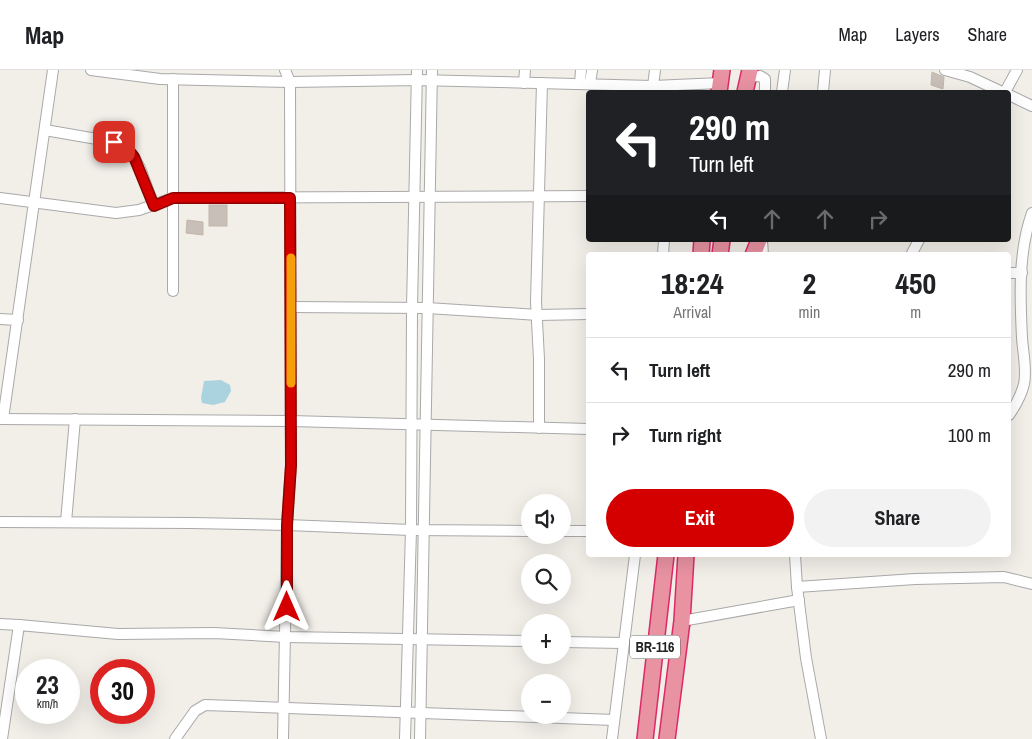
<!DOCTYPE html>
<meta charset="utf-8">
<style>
:root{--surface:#fff;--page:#f2f2f2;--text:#202124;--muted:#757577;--line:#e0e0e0;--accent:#d40000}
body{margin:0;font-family:"Archivo Narrow",sans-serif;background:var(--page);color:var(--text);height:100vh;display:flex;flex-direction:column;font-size:19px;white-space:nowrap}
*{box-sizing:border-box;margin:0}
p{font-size:16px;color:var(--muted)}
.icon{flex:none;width:28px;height:28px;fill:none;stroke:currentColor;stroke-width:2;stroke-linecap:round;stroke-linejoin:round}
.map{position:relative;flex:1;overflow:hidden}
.sheet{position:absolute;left:586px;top:182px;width:425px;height:305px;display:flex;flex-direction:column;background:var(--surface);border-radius:5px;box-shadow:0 5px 20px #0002}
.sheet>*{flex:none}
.guide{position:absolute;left:586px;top:20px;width:425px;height:152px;border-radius:5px;box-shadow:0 5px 20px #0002;background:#202124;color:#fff;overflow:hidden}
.tools{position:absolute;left:521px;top:424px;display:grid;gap:10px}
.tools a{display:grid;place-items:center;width:50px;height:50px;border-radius:50%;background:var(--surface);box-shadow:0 5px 20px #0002;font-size:25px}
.speed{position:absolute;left:15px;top:589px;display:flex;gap:10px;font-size:25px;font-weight:700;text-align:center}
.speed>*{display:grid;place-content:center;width:65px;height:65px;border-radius:50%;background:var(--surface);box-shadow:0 5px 20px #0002;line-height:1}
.speed small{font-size:12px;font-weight:400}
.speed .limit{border:8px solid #d22;background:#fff;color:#111}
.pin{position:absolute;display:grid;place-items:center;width:42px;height:42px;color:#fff;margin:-21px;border-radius:10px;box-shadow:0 2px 8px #0006}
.me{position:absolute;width:55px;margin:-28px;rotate:0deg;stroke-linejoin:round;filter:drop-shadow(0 0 4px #0008)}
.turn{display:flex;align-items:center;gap:18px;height:105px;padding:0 20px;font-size:22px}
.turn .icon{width:65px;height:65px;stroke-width:2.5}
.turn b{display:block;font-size:35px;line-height:42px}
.lanes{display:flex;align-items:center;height:48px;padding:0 20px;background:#0003;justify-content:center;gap:25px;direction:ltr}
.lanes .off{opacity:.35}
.eta{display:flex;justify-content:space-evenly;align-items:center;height:85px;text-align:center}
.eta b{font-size:30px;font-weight:700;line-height:35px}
.button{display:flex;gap:10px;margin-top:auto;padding:10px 20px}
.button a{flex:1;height:58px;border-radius:30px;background:var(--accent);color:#fff;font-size:20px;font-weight:700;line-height:58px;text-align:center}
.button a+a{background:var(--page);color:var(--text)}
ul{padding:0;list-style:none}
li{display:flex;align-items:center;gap:15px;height:65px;padding:0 20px;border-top:1px solid var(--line)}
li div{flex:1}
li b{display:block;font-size:19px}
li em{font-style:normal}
header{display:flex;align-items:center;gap:30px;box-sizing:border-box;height:70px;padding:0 25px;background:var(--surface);border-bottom:1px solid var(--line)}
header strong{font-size:24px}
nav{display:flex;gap:28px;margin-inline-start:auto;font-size:18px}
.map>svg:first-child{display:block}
.water{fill:#aad3df}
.building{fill:#c7bfb8;stroke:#c4b6ab}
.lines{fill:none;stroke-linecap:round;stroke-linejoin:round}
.minor-casing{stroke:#a9a9a9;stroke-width:12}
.highway-casing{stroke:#dc2a67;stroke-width:18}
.minor{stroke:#fff;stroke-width:10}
.highway{stroke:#e892a2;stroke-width:15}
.route-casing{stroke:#8a0000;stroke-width:12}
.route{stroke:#d40000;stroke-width:9}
.slow{stroke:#f59e0b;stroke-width:9}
.labels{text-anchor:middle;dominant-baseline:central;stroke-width:4.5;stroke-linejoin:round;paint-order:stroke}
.shield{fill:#fff;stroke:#646464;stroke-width:1}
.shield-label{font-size:14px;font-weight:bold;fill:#222}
</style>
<header>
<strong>Map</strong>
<nav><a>Map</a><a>Layers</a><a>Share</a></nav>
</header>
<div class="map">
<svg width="1032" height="669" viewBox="0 0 1032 669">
<rect width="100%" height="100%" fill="#f2efe9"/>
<!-- water -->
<path class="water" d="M221,310L230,315L231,321L225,332L213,335L202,333L201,328L204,311Z"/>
<!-- building -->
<g class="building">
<path d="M932,2L944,7L943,19L931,15Z"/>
<rect x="209" y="135" width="18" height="21"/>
<path d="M187,150L203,152V165L186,163Z"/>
</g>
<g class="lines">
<!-- minor casing -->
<g class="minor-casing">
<g id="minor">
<path d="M91,0L160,9L290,12L417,10L653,16L721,13"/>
<path d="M945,0L970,7L1002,22"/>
<path d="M748,7L760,6L765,9V22"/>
<path d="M173,9V221"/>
<path d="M524,13L525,0"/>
<path d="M580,14L581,0"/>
<path d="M590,14L592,0"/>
<path d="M653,16L655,0"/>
<path d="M782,22L785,0"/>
<path d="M823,22L825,0"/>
<path d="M1005,22L1017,0"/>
<path d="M1009,25L1032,36"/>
<path d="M45,60L114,72L126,77L134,87L140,98L154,136"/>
<path d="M0,128L116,143L139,140L173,128L589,126"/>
<path d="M762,170L763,185"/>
<path d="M663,185L664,170"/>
<path d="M911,185L919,170"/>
<path d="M1009,203H1022"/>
<path d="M292,237L427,238L538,245L589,244"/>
<path d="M0,249L18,250"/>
<path d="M1009,345C1016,335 1021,326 1024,314C1027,300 1023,283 1022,268C1020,228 1018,182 1032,143"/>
<path d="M0,349L291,351L589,359"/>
<path d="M3,349L53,0"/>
<path d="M539,358V289L536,232L542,13"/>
<path d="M0,452L192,453L287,455L411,460L530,461"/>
<path d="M66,452L75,349"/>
<path d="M562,461H589"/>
<path d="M795,485L797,517L806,588L821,669"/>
<path d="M797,517L915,509L1004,507L1032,514"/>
<path d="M682,551L799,530"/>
<path d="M0,554L19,555"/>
<path d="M562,572L624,573"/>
<path d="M2,669L19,555L118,564L214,563L286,567L530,571"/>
<path d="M175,669L195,641L205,635L614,650"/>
<path d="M283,669L287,455L291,395L290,12L285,0"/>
<path d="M405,669L411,460L412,238L417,0"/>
<path d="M420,669L432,0"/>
<path d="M612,669L635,485"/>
</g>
</g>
<!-- highway casing -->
<g class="highway-casing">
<g id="highway">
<path d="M719,22L722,0"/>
<path d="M745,22L750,0"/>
<path d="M701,185L702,170"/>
<path d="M720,185L722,170"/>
<path d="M753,185L759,170"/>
<path d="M645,669L666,485"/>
<path d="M667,669L682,551L686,485"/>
</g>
</g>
<!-- minor -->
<use href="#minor" class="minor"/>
<!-- highway -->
<use href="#highway" class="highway"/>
</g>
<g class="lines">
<!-- route casing -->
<g class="route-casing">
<path id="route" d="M114,72L126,77L134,87L154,136L173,128H290L291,395L287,455V537"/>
</g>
<!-- route -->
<use href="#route" class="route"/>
<!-- slow -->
<path class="slow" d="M291,313V188"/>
</g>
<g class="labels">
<!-- shield labels -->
<rect class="shield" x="630" y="565.5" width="50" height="23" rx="4"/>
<g class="shield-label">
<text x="655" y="577">BR-116</text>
</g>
</g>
</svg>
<div class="tools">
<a><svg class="icon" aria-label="sound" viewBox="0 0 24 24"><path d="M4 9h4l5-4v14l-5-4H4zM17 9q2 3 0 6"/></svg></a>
<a><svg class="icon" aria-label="search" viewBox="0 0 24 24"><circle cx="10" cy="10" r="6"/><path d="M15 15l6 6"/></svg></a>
<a>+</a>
<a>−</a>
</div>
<div class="speed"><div>23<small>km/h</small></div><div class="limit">30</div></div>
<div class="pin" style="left:114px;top:72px;background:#d93025"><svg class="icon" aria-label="arrive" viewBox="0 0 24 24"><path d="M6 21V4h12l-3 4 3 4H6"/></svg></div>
<svg class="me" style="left:287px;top:537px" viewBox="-20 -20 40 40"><path d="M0-17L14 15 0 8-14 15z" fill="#d40000" stroke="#fff" stroke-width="4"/></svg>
<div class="guide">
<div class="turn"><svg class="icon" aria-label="left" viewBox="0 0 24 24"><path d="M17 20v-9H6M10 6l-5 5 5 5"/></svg><div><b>290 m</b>Turn left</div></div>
<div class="lanes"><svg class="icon" aria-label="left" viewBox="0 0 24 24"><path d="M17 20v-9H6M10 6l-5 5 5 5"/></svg><svg class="icon off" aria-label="ahead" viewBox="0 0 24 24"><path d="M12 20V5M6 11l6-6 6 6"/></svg><svg class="icon off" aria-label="ahead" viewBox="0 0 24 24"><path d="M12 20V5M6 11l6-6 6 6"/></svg><svg class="icon off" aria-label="right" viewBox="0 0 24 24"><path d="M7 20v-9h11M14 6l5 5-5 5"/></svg></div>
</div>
<section class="sheet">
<div class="eta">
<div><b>18:24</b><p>Arrival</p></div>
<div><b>2</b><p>min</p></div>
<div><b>450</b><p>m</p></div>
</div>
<ul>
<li><svg class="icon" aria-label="left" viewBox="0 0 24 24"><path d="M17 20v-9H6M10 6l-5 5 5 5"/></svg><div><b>Turn left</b></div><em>290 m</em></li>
<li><svg class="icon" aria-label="right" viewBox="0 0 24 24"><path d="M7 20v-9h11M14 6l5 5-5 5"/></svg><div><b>Turn right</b></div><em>100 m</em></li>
</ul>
<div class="button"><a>Exit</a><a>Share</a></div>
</section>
</div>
